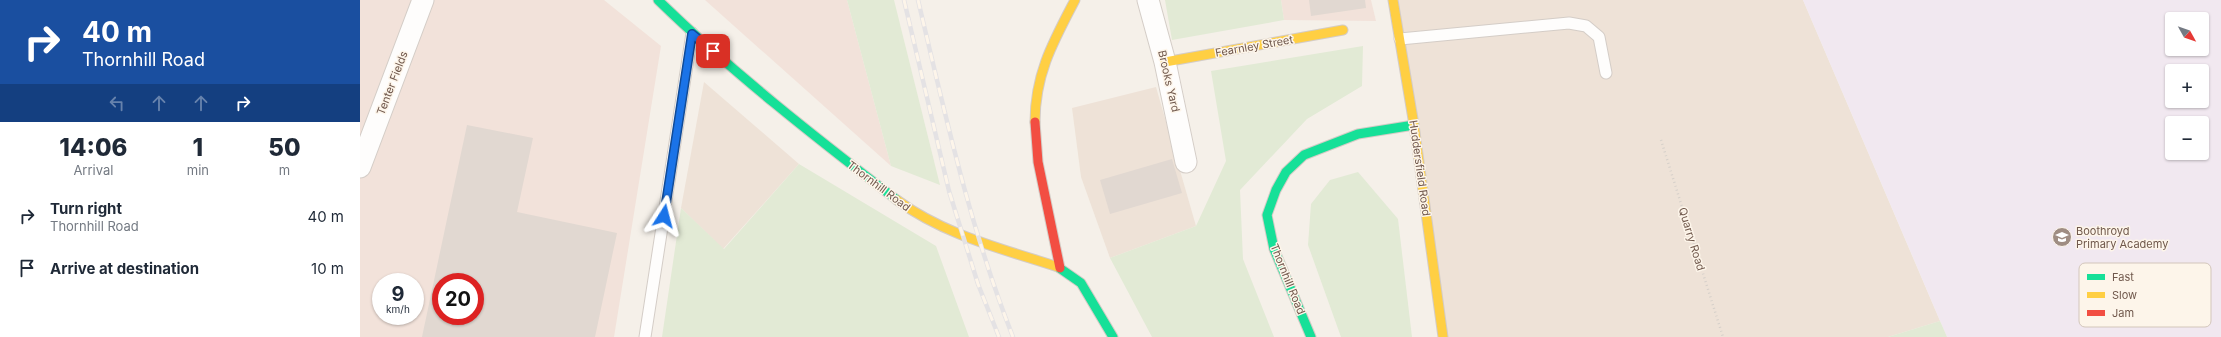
<!DOCTYPE html>
<meta charset="utf-8">
<style>
:root{--surface:#fff;--page:#f2f2f3;--text:#1f2937;--muted:#747a83}
body{margin:0;font-family:Inter,sans-serif;background:var(--page);color:var(--text);height:100vh;display:flex;flex-direction:column;font-size:15px;white-space:nowrap}
*{box-sizing:border-box;margin:0}
p{font-size:13px;color:var(--muted)}
.icon{flex:none;width:22px;height:22px;fill:none;stroke:currentColor;stroke-width:2;stroke-linecap:round;stroke-linejoin:round}
.map{position:relative;flex:1;overflow:hidden}
.details{display:flex;flex-direction:column;background:var(--surface);width:360px}
.details>*{flex:none}
.banner{background:#1a4fa0;color:#fff;overflow:hidden}
.needle{width:26px;rotate:130deg}
.buttons{position:absolute;left:1805px;top:12px;display:grid;gap:8px}
.buttons a{display:grid;place-items:center;width:44px;height:44px;border-radius:4px;background:var(--surface);box-shadow:0 1px 3px #0004;font-size:20px}
.speed{position:absolute;left:12px;top:273px;display:flex;gap:8px;font-size:20px;font-weight:700;text-align:center}
.speed>*{display:grid;place-content:center;width:52px;height:52px;border-radius:50%;background:var(--surface);box-shadow:0 1px 3px #0004;line-height:1}
.speed small{font-size:10px;font-weight:400}
.speed .limit{border:6px solid #d22;background:#fff;color:#111}
.pin{position:absolute;display:grid;place-items:center;width:34px;height:34px;color:#fff;margin:-17px;border-radius:8px;box-shadow:0 2px 6px #0006}
.me{position:absolute;width:44px;margin:-22px;rotate:9deg;stroke-linejoin:round;filter:drop-shadow(0 0 3px #0008)}
.turn{display:flex;align-items:center;gap:14px;height:84px;padding:0 16px;font-size:18px}
.turn .icon{width:52px;height:52px;stroke-width:2.5}
.turn b{display:block;font-size:28px;line-height:34px}
.lanes{display:flex;align-items:center;height:38px;padding:0 16px;background:#0003;justify-content:center;gap:20px;direction:ltr}
.lanes .off{opacity:.35}
.eta{display:flex;justify-content:space-evenly;align-items:center;height:68px;text-align:center}
.eta b{font-size:24px;font-weight:800;line-height:28px}
ul{padding:0;list-style:none}
li{display:flex;align-items:center;gap:12px;height:52px;padding:0 16px}
li div{flex:1}
li b{display:block;font-size:15px}
li em{font-style:normal}
main{display:flex;flex:1;min-height:0}
.map>svg:first-child{display:block}
.residential{fill:#eee2d7}
.commercial{fill:#f2e2da;fill-rule:evenodd}
.education{fill:#f1e8f0;fill-rule:evenodd}
.green{fill:#e2ead5}
.building{fill:#e1d8d1;fill-rule:evenodd}
.lines{fill:none;stroke-linecap:round;stroke-linejoin:round}
.lane-casing{stroke:#d4cdc7;stroke-width:13}
.street-casing{stroke:#d4cdc7;stroke-width:23}
.fast-casing{stroke:#d4ccc6;stroke-width:11}
.slow-casing{stroke:#d4ccc6;stroke-width:11}
.jam-casing{stroke:#d4ccc6;stroke-width:11}
.path{stroke:#d6d0ca;stroke-width:2.5;stroke-dasharray:1 3;stroke-linecap:butt}
.lane{stroke:#fefdfc;stroke-width:11}
.street{stroke:#fefdfc;stroke-width:21}
.fast{stroke:#16e098;stroke-width:9}
.slow{stroke:#ffcf43;stroke-width:9}
.jam{stroke:#f24e42;stroke-width:9}
.rail-casing{stroke:#e4e2e4;stroke-width:4.5}
.rail{stroke:#fdf5ea;stroke-width:3;stroke-dasharray:9;stroke-linecap:butt}
.route-casing{stroke:#114b97;stroke-width:10}
.route{stroke:#1a73e8;stroke-width:7}
.labels{text-anchor:middle;dominant-baseline:central;stroke-width:3;stroke-linejoin:round;paint-order:stroke}
.street-label{font-size:11px;fill:#70584c;stroke:#fdf5ea}
.poi-label{font-size:11px;fill:#70584c;stroke:#fdf5ea;text-anchor:start}
.key{fill:#fdf5ea;stroke:#d3c6bb;stroke-width:1}
.key-label{font-size:11px;fill:#70584c}
</style>
<main>
<section class="details">
<div class="banner">
<div class="turn"><svg class="icon" aria-label="right" viewBox="0 0 24 24"><path d="M7 20v-9h11M14 6l5 5-5 5"/></svg><div><b>40 m</b>Thornhill Road</div></div>
<div class="lanes"><svg class="icon off" aria-label="left" viewBox="0 0 24 24"><path d="M17 20v-9H6M10 6l-5 5 5 5"/></svg><svg class="icon off" aria-label="ahead" viewBox="0 0 24 24"><path d="M12 20V5M6 11l6-6 6 6"/></svg><svg class="icon off" aria-label="ahead" viewBox="0 0 24 24"><path d="M12 20V5M6 11l6-6 6 6"/></svg><svg class="icon" aria-label="right" viewBox="0 0 24 24"><path d="M7 20v-9h11M14 6l5 5-5 5"/></svg></div>
</div>
<div class="eta">
<div><b>14:06</b><p>Arrival</p></div>
<div><b>1</b><p>min</p></div>
<div><b>50</b><p>m</p></div>
</div>
<ul>
<li><svg class="icon" aria-label="right" viewBox="0 0 24 24"><path d="M7 20v-9h11M14 6l5 5-5 5"/></svg><div><b>Turn right</b><p>Thornhill Road</p></div><em>40 m</em></li>
<li><svg class="icon" aria-label="arrive" viewBox="0 0 24 24"><path d="M6 21V4h12l-3 4 3 4H6"/></svg><div><b>Arrive at destination</b></div><em>10 m</em></li>
</ul>
</section>
<div class="map">
<svg width="1861" height="337" viewBox="0 0 1861 337">
<rect width="100%" height="100%" fill="#f5f0e9"/>
<!-- residential -->
<g class="residential">
<path d="M1038,0H1443L1580,321L1528,337H1083Z"/>
<path d="M344,82L439,164L363,249L321,208Z"/>
<path d="M796,87L836,226L750,258L721,177L712,108Z"/>
</g>
<!-- commercial -->
<g class="commercial">
<path d="M0,0H244L301,46L254,337H0ZM21,282H55V316H21ZM81,282H115V316H81Z"/>
<path d="M345,0H487L531,166Z"/>
<path d="M921,0H1011L1016,21L924,20Z"/>
</g>
<!-- education -->
<path class="education" d="M1443,0H1861V337H1587ZM1812,19H1842V49H1812ZM1812,71H1842V101H1812ZM1812,123H1842V153H1812Z"/>
<!-- green -->
<g class="green">
<path d="M487,0H534L580,185L531,166Z"/>
<path d="M805,0H921L924,20L812,40Z"/>
<path d="M1003,46L1002,86L947,119L880,190L883,259L914,337H792L750,258L836,226L866,161L851,71Z"/>
<path d="M439,164L576,246L609,337H302L321,208L364,249Z"/>
<path d="M998,172L1038,219L1052,337H981L948,245L951,204L970,180Z"/>
<path d="M1580,321L1587,337H1528Z"/>
</g>
<!-- building -->
<g class="building">
<path d="M949,0H1005L1006,8L951,16Z"/>
<path d="M107,125L173,138L157,212L257,233L235,337H62ZM81,282H115V316H81Z"/>
<path d="M812,159L822,193L750,214L740,180Z"/>
</g>
<g class="lines">
<!-- lane casing -->
<g class="lane-casing">
<g id="lane">
<path d="M1040,39L1209,23L1226,26L1239,37L1246,73"/>
<path d="M285,337L332,33"/>
</g>
</g>
<!-- street casing -->
<g class="street-casing">
<g id="street">
<path d="M788,0L805,62L826,162"/>
<path d="M0,167L63,0"/>
</g>
</g>
<!-- fast casing -->
<g class="fast-casing">
<g id="fast">
<path d="M298,0C372,72 455,137 537,200"/>
<path d="M698,267L721,283L753,337"/>
<path d="M951,337L914,249L907,215L916,190L926,172L944,155L998,134L1054,125"/>
</g>
</g>
<!-- slow casing -->
<g class="slow-casing">
<g id="slow">
<path d="M1033,0L1054,125L1083,337"/>
<path d="M805,62L983,30"/>
<path d="M675,122C675,74 693,42 715,0"/>
<path d="M537,200C584,235 643,249 698,267"/>
</g>
</g>
<!-- jam casing -->
<g class="jam-casing">
<path id="jam" d="M675,122L678,162L700,268"/>
</g>
<!-- path -->
<path class="path" d="M1301,140L1363,337"/>
<!-- lane -->
<use href="#lane" class="lane"/>
<!-- street -->
<use href="#street" class="street"/>
<!-- fast -->
<use href="#fast" class="fast"/>
<!-- slow -->
<use href="#slow" class="slow"/>
<!-- jam -->
<use href="#jam" class="jam"/>
<!-- rail casing -->
<g class="rail-casing">
<g id="rail">
<path d="M544,0L589,191L618,284L639,337"/>
<path d="M558,0C585,114 610,228 653,337"/>
</g>
</g>
<!-- rail -->
<use href="#rail" class="rail"/>
</g>
<g class="lines">
<!-- route casing -->
<g class="route-casing">
<path id="route" d="M304,216L332,34L353,51"/>
</g>
<!-- route -->
<use href="#route" class="route"/>
</g>
<!-- icons -->
<defs>
<g id="school-disc" transform="scale(1)"><circle r="9.5" fill="#9f8d83" stroke="#fdf5ea"/><path d="M0-5L7-2L0 1L-7-2ZM-4 1L0 2.5L4 1V4Q0 6-4 4Z" fill="#fff"/></g>
</defs>
<g fill-rule="evenodd">
<use href="#school-disc" x="1702" y="237"/>
</g>
<g class="labels">
<!-- street labels -->
<g class="street-label">
<text transform="translate(894 46) rotate(-10)">Fearnley Street</text>
<text transform="translate(809 81) rotate(77)">Brooks Yard</text>
<text transform="translate(32 83) rotate(-69)">Tenter Fields</text>
<text transform="translate(1060 168) rotate(82)">Huddersfield Road</text>
<text transform="translate(519 186) rotate(37)">Thornhill Road</text>
<text transform="translate(1332 239) rotate(73)">Quarry Road</text>
<text transform="translate(928 279) rotate(68)">Thornhill Road</text>
</g>
<!-- poi labels -->
<g class="poi-label">
<text x="1716" y="231">Boothroyd<tspan x="1716" dy="13">Primary Academy</tspan></text>
</g>
</g>
<!-- legend -->
<rect x="1719" y="263" width="132" height="64" rx="6" class="key"/>
<rect x="1727" y="274" width="18" height="6" fill="#16e098"/>
<rect x="1727" y="292" width="18" height="6" fill="#ffcf43"/>
<rect x="1727" y="310" width="18" height="6" fill="#f24e42"/>
<g class="key-label">
<text x="1752" y="281">Fast</text>
<text x="1752" y="299">Slow</text>
<text x="1752" y="317">Jam</text>
</g>
</svg>
<div class="buttons">
<a><svg class="needle" viewBox="-14 -14 28 28"><path d="M0-13l5 13h-10z" fill="#e53935"/><path d="M0 13l5-13h-10z" fill="#747a83"/></svg></a>
<a>+</a>
<a>−</a>
</div>
<div class="speed"><div>9<small>km/h</small></div><div class="limit">20</div></div>
<div class="pin" style="left:353px;top:51px;background:#d93025"><svg class="icon" aria-label="arrive" viewBox="0 0 24 24"><path d="M6 21V4h12l-3 4 3 4H6"/></svg></div>
<svg class="me" style="left:304px;top:216px" viewBox="-20 -20 40 40"><path d="M0-17L14 15 0 8-14 15z" fill="#1a73e8" stroke="#fff" stroke-width="4"/></svg>
</div>
</main>
